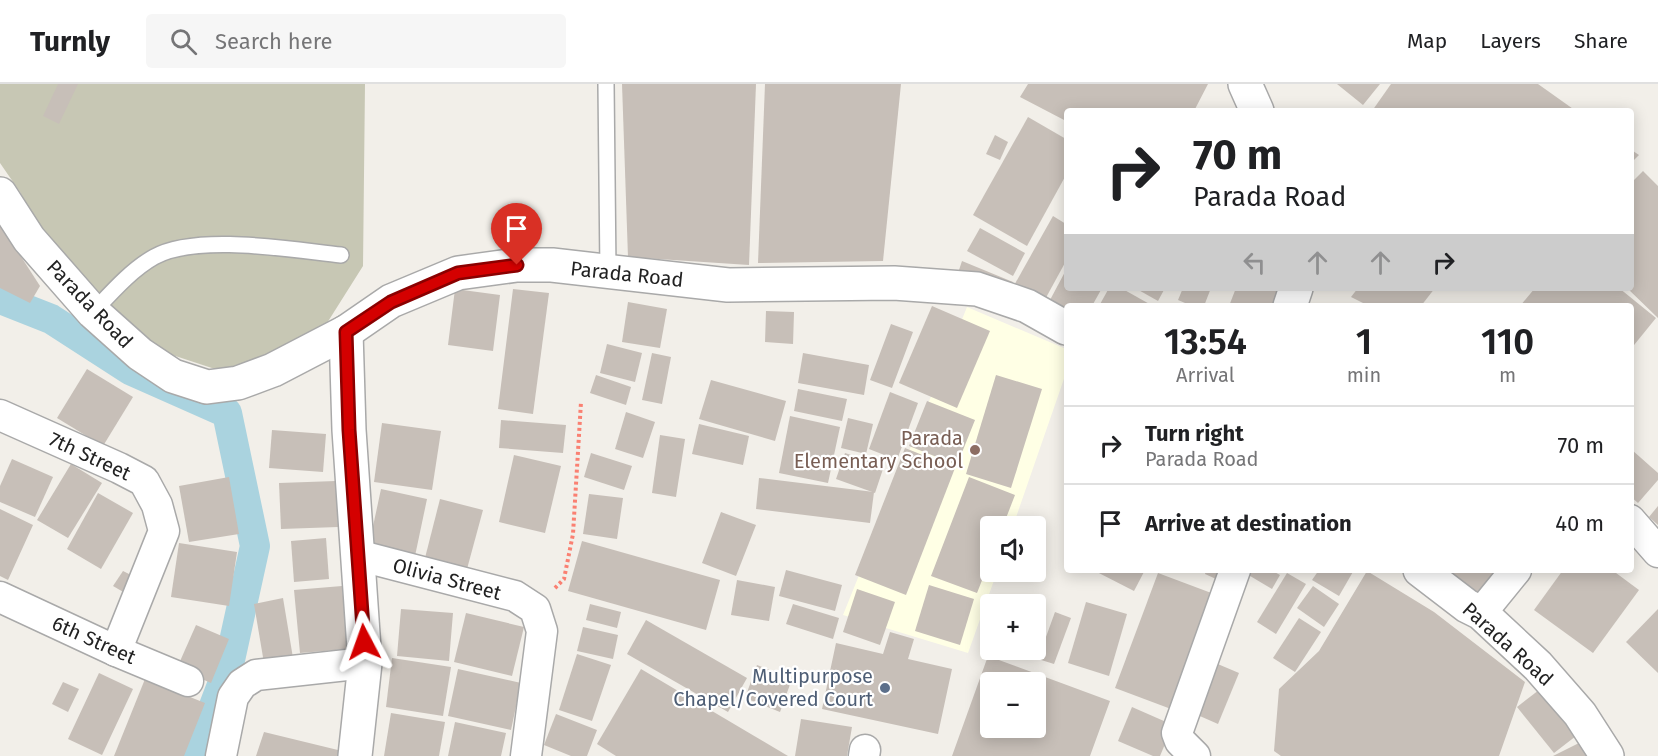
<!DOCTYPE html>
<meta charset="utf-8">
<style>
:root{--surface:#fff;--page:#f6f6f6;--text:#202124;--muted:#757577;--line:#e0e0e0}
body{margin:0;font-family:"Fira Sans",sans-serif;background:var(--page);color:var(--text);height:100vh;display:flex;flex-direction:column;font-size:22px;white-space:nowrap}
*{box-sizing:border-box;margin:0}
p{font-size:20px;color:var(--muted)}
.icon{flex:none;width:33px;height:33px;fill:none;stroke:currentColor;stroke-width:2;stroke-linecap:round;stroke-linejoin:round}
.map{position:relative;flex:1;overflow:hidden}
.side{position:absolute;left:1064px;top:219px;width:570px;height:270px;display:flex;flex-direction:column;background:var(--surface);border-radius:6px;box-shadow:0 3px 15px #0003}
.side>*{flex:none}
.guide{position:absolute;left:1064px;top:24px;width:570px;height:183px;border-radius:6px;box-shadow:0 3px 15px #0003;background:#fff;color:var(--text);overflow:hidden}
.fabs{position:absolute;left:980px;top:432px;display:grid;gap:12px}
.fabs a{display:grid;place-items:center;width:66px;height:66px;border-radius:6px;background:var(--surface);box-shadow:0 3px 15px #0003;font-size:30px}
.pin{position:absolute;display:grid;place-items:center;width:51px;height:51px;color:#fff;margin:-62px -26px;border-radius:50% 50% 50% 0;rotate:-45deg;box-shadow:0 0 6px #0007}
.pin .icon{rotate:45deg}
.me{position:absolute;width:66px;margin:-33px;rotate:356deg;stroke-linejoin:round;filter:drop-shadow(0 0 4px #0008)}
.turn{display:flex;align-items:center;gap:21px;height:126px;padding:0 30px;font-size:27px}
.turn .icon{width:78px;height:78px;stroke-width:2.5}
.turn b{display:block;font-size:42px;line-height:51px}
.lanes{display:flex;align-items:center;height:57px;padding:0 30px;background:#0003;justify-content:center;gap:30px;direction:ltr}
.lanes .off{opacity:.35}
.eta{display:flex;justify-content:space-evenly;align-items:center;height:102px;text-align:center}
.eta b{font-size:36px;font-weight:600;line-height:42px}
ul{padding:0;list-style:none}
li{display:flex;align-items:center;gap:18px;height:78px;padding:0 30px;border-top:2px solid var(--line)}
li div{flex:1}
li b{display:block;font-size:22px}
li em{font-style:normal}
header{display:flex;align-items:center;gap:36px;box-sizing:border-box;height:84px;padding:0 30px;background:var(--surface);border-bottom:2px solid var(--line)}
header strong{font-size:28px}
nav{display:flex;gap:33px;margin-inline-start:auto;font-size:21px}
.search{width:420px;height:54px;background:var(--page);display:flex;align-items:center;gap:15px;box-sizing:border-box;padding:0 21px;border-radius:6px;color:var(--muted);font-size:22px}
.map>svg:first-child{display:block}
.education{fill:#ffffe5}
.construction{fill:#c7c7b4}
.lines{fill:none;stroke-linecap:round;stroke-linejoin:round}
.canal{stroke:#aad3df;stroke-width:30}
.building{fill:#c7bfb8;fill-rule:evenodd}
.service-casing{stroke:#a9a9a9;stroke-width:18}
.minor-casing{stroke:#a9a9a9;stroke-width:33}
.tertiary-casing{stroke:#a9a9a9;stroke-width:36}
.path{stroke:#fa8072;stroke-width:4;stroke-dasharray:3 3;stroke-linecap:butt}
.service{stroke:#fff;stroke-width:15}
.minor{stroke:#fff;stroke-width:30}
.tertiary{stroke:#fff;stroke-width:33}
.route-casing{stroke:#8a0000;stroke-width:15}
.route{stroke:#d40000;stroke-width:10}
.education-dot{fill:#8d6e63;stroke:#fff;stroke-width:2}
.service-dot{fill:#5c6f8a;stroke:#fff;stroke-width:2}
.labels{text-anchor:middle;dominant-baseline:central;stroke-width:4.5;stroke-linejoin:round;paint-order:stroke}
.street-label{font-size:20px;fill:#222;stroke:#fff}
.education-label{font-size:20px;fill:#785e54;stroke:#fff;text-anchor:end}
.service-label{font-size:20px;fill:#4e5e75;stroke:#fff;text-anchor:end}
</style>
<header>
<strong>Turnly</strong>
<div class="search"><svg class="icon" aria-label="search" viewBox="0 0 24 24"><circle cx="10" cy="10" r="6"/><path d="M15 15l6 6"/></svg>Search here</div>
<nav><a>Map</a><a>Layers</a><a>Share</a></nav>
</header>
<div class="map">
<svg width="1658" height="672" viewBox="0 0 1658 672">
<rect width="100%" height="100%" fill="#f2efe9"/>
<!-- education -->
<path class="education" d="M967,223L1066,265V289L1013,442H990V488H997L968,569L843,531Z"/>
<!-- construction -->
<path class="construction" d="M0,0H365L363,182L322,247L266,271L221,287L145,262L59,179L20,108L0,79Z"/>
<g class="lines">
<!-- canal -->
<path class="canal" d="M0,215L51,235L130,286L227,329L255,462L228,585L195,672"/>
</g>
<!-- building -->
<g class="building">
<path d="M58,0H78L59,40L43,32Z"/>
<path d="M622,0H756L749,181L628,173Z"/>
<path d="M765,0H901L883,177L758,179Z"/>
<path d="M1028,0H1208L1194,27H1066V37L1020,13Z"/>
<path d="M1337,0H1380L1363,21Z"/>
<path d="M1391,0H1538L1576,27H1372Z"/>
<path d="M1028,33L1066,55V91L1027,162L973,131Z"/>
<path d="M995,51L1008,58L1000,76L986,70Z"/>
<path d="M1630,65L1639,71L1630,80Z"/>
<path d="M1643,87L1658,102V234L1627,204H1630V100Z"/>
<path d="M1053,132L1066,140V177L1042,221L1012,205Z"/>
<path d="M0,140L40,202L30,219L0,204Z"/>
<path d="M980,144L1025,169L1013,192L967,167Z"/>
<path d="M962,177L1013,198L1007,212L957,192Z"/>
<path d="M1066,186V204H1102L1092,222H1066V225L1050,216Z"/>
<path d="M1109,204H1121L1153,222H1099Z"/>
<path d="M1135,204H1165L1158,217Z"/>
<path d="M1183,204H1211L1204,222H1192L1178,216Z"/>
<path d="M1236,204H1285L1278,222H1229Z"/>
<path d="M1358,204H1435L1421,222H1369L1351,213Z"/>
<path d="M1535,204H1619L1656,234L1630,266V222H1520Z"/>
<path d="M455,205L500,211L493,267L448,261Z"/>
<path d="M513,205L549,209L533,330L498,325Z"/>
<path d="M628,218L667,225L660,264L622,258Z"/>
<path d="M932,222L990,247L957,324L899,299Z"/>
<path d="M766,227L794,228L793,260L765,258Z"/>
<path d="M891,240L913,248L892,304L870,296Z"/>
<path d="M607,260L642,269L635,298L600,289Z"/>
<path d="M652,269L671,273L662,320L642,316Z"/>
<path d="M803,269L869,281L864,311L798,299Z"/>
<path d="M87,285L133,313L103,362L57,334Z"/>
<path d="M596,291L631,303L626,321L590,309Z"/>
<path d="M996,291L1042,305L1011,404L966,390Z"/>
<path d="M711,296L786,317L775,357L699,335Z"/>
<path d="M798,305L847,315L842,337L794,327Z"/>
<path d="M890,308L918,319L897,376L869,365Z"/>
<path d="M927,317L975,336L957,381L909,362Z"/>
<path d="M626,328L655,338L643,374L615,365Z"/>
<path d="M790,332L840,343L828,399L779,389Z"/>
<path d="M848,334L873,340L866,370L841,364Z"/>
<path d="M501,336L566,341L563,369L499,364Z"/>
<path d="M382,339L441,347L432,406L374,398Z"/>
<path d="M699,340L749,352L743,381L692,370Z"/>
<path d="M272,346L326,350L323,388L269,384Z"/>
<path d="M660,351L685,355L676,413L652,409Z"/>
<path d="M905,364L955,384L906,511L855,491Z"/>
<path d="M1632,366L1658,389V396L1638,419L1630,412Z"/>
<path d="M591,369L632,382L624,406L584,393Z"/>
<path d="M845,369L884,382L875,409L836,395Z"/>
<path d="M514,371L561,382L545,449L499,438Z"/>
<path d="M12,375L53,393L35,433L0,418V402Z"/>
<path d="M71,380L102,399L68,454L37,436Z"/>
<path d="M229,393L239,450L189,458L179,402Z"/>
<path d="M969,393L1015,411L1003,442H990V476L977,509L931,492Z"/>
<path d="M759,394L874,408L870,439L756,425Z"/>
<path d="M336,397L338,443L281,445L279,399Z"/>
<path d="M381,405L427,415L415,472L369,461Z"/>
<path d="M98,409L133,429L101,485L67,465Z"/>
<path d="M589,410L623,414L617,455L583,450Z"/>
<path d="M440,415L483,426L467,485L425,474Z"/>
<path d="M1658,422V441L1649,433Z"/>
<path d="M0,425L33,441L8,496L0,492Z"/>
<path d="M721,428L756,441L736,492L702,479Z"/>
<path d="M326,454L329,495L294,498L291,457Z"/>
<path d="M582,457L720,496L706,546L568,507Z"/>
<path d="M179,459L237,468L229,522L171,513Z"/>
<path d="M786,486L842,501L835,527L779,512Z"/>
<path d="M1093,486H1145L1134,507Z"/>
<path d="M1206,486H1230L1225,499L1205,490Z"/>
<path d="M1240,486H1271L1280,491L1272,505Z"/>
<path d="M1319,486H1354L1339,512L1312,496Z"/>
<path d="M1443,486H1504L1478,517Z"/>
<path d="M1563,486H1612L1639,506L1593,569L1534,526Z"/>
<path d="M123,487L135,493L125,509L113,502Z"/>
<path d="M1367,487L1434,528L1525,598L1499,672H1281L1274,667L1279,605L1319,567Z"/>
<path d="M1158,489L1222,513L1179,628L1115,604Z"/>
<path d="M1287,489L1306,500L1276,550L1257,538Z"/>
<path d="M737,496L775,503L769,537L731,531Z"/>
<path d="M929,501L974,515L960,561L915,547Z"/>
<path d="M342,502L348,565L300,569L294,506Z"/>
<path d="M1313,502L1339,520L1324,543L1297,524Z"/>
<path d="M857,505L895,518L880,561L843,548Z"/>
<path d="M283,514L294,580L265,585L254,520Z"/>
<path d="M1086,518L1127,530L1109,592L1068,579Z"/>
<path d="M590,520L621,528L617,544L586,536Z"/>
<path d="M793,520L839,534L833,555L786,540Z"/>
<path d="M401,525L453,529L449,577L397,572Z"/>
<path d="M1658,525V589L1626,558Z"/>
<path d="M1055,528L1071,534L1054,580L1038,575Z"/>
<path d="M466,529L524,543L512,592L454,578Z"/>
<path d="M1299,534L1321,548L1295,588L1273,574Z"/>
<path d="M646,536L747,594L728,628L627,570Z"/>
<path d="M196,541L229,555L211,599L177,584Z"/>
<path d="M583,543L618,551L613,575L577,567Z"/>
<path d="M890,548L914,555L908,575L952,585L938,650L822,625L836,559L883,570Z"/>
<path d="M577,570L611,581L592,637L559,626Z"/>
<path d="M988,572L1110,617L1090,672H952ZM990,598H1035V644H990Z"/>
<path d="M392,574L451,583L443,632L386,623Z"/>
<path d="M1213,578L1239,589L1218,640L1193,629Z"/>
<path d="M757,581L792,595L780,628L745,614Z"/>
<path d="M458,585L521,599L511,646L448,632Z"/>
<path d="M641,585L788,672H616L597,660Z"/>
<path d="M99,589L133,605L102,671L68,655Z"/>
<path d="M145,595L205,619L184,672H114Z"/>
<path d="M63,598L79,605L68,628L52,620Z"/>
<path d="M1539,606L1576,652L1554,669L1517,623Z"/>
<path d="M1132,623L1173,641L1160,672H1153L1118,657Z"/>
<path d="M391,629L445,638L439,672H384Z"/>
<path d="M556,630L597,646L587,672H571L544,661Z"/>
<path d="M801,635L852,643L847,672H795Z"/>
<path d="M455,638L506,649L501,672H448Z"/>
<path d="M264,648L342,667V672H256Z"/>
<path d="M1585,656L1593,672H1553Z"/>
</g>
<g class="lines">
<!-- service casing -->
<g class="service-casing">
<g id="service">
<path d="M606,0L608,188"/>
<path d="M93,228C111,209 131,186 154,173C197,149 293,166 341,171"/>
</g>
</g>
<!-- minor casing -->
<g class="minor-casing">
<g id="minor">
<path d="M0,331L119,384L144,397L157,421L164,447L116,567"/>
<path d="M1630,436L1658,468"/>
<path d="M357,471L515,512L535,525L542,547L526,672"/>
<path d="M0,513L116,567L188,597"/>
<path d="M1481,529L1516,486"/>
<path d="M221,672L233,613L242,600L256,591L365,579"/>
<path d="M864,672L865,666"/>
<path d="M1195,672L1180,657L1177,649L1235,486"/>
</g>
</g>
<!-- tertiary casing -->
<g class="tertiary-casing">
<g id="tertiary">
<path d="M1245,0L1257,27"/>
<path d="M0,110L29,155L93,228L140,270L173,292L207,303L238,299L273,286L346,248L391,217L458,189L517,181H552L728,201L894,199L977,205L1027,222L1066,244"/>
<path d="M1290,222L1296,204"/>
<path d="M346,248L349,346L365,579L355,672"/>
<path d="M1420,486L1467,522L1481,529L1538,582L1580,630L1607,672"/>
</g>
</g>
<!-- path -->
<path class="path" d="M555,504L564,495L573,450L581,318"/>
<!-- service -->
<use href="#service" class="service"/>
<!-- minor -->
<use href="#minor" class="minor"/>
<!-- tertiary -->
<use href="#tertiary" class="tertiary"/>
</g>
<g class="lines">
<!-- route casing -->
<g class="route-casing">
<path id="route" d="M364,558L349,346L346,248L391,218L458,189L517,181"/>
</g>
<!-- route -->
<use href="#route" class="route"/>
</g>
<!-- markers -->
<circle class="education-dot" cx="975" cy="366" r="6"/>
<circle class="service-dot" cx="885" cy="604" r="6"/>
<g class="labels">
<!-- street labels -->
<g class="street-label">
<text transform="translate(627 190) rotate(6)">Parada Road</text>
<text transform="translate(90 220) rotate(46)">Parada Road</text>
<text transform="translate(90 372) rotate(25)">7th Street</text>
<text transform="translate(447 495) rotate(15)">Olivia Street</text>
<text transform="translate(94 556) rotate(24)">6th Street</text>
<text transform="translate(1508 560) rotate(42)">Parada Road</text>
</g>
<!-- education labels -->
<g class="education-label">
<text x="963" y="354">Parada<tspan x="963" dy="23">Elementary School</tspan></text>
</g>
<!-- service labels -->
<g class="service-label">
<text x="873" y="592">Multipurpose<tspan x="873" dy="23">Chapel/Covered Court</tspan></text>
</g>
</g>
</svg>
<div class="fabs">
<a><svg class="icon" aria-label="sound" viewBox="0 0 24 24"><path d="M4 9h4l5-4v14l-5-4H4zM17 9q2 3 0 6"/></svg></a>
<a>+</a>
<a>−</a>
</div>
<div class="pin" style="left:517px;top:181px;background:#d93025"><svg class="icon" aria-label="arrive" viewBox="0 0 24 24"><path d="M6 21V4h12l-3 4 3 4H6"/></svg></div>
<svg class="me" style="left:364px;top:558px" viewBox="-20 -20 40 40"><path d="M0-17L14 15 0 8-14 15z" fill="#d40000" stroke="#fff" stroke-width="4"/></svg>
<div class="guide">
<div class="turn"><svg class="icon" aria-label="right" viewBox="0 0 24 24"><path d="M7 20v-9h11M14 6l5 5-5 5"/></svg><div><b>70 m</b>Parada Road</div></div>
<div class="lanes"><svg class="icon off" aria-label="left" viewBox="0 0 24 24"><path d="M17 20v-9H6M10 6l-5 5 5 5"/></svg><svg class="icon off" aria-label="ahead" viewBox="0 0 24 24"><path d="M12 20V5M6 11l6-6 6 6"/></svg><svg class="icon off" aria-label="ahead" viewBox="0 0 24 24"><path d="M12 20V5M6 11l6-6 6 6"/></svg><svg class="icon" aria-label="right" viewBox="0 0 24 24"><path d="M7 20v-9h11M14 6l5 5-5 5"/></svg></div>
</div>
<section class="side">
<div class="eta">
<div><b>13:54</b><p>Arrival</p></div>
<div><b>1</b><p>min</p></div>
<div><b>110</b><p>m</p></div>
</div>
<ul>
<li><svg class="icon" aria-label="right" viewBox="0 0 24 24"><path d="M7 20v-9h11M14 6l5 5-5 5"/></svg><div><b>Turn right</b><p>Parada Road</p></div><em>70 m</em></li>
<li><svg class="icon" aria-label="arrive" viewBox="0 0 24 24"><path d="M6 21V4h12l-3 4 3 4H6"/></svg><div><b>Arrive at destination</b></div><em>40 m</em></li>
</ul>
</section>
</div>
